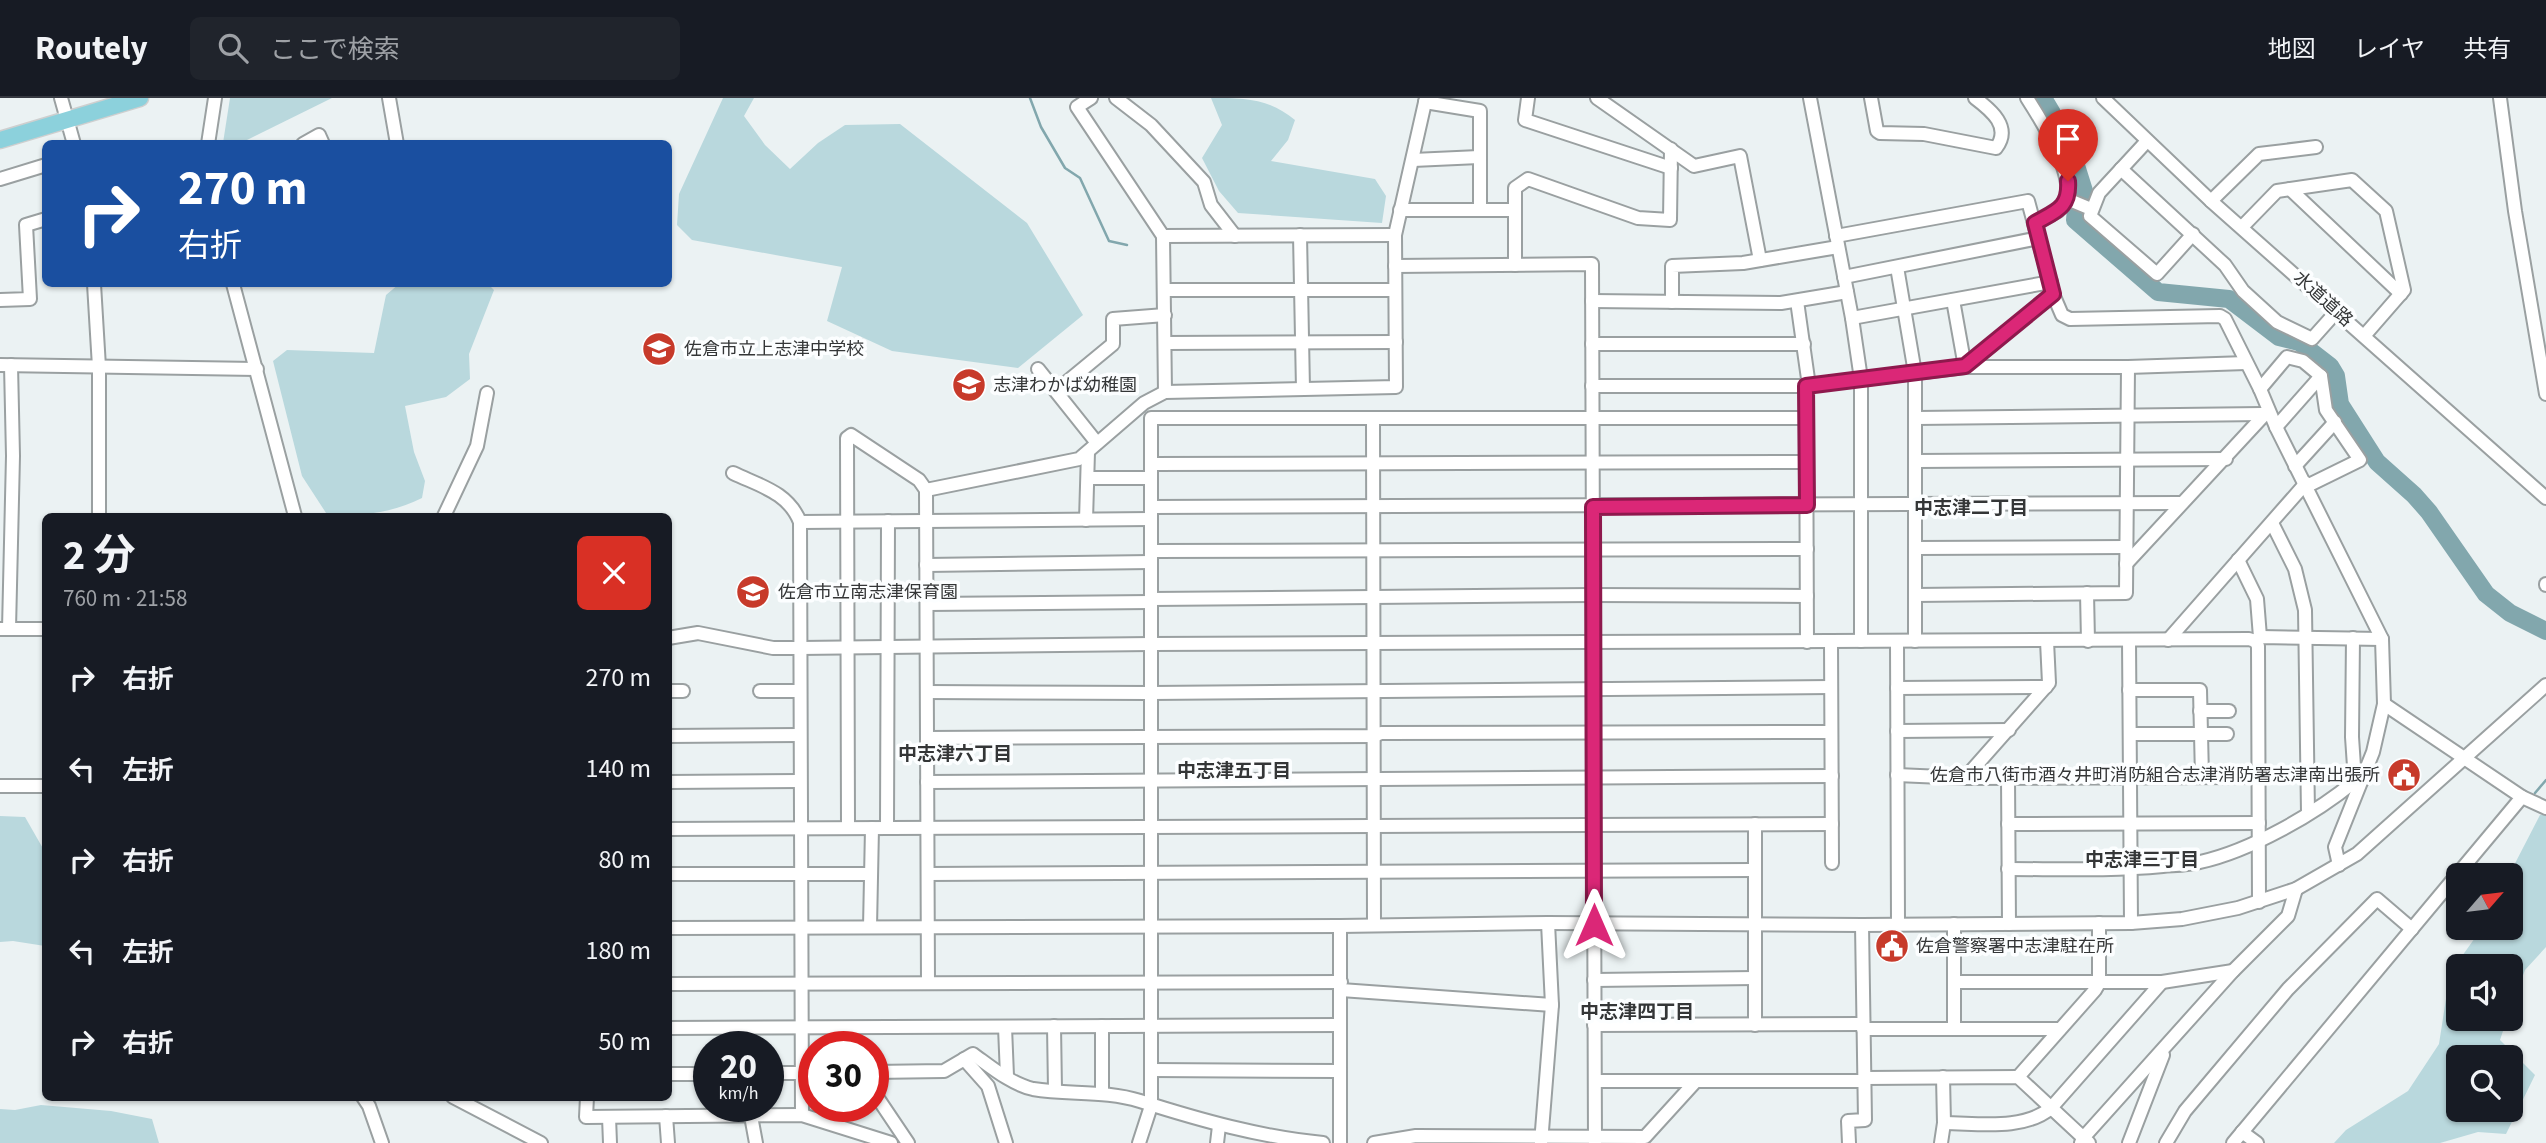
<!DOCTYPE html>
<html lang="ja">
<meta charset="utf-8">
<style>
:root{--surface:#171b24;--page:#20242c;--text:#f1f3f6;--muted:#9ea1a6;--line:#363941}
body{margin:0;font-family:"Source Sans 3","Noto Sans JP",sans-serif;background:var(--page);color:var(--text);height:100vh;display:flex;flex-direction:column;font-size:26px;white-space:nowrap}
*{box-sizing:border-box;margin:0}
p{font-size:23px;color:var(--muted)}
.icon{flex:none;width:38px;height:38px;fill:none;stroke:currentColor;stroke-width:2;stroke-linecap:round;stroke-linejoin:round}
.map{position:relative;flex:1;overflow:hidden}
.sheet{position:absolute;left:42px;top:415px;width:630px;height:588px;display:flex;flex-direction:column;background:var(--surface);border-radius:10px;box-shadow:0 2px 5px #0004}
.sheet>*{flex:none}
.top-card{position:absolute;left:42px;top:42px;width:630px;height:147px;border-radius:10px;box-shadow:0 2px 5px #0004;background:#1a4fa0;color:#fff;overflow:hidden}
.needle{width:46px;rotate:62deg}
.controls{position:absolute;left:2446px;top:765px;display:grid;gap:14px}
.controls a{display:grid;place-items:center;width:77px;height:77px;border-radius:10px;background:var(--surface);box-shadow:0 2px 5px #0004;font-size:35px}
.speed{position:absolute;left:693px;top:933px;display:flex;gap:14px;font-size:35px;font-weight:700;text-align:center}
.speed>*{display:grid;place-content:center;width:91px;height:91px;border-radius:50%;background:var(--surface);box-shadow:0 2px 5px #0004;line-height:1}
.speed small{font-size:18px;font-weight:400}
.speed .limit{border:10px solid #d22;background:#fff;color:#111}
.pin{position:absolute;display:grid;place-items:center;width:60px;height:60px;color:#fff;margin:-72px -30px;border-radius:50% 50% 50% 0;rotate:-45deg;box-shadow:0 0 7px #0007}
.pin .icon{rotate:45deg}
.me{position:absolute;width:77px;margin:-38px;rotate:0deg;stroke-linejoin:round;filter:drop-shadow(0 0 5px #0008)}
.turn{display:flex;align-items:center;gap:24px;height:147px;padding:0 21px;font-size:32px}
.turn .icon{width:91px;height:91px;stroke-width:2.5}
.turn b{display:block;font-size:49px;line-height:60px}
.round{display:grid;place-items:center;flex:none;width:74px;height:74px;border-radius:10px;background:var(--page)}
.overview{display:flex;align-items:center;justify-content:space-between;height:119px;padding:0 21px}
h1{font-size:42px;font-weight:700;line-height:52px}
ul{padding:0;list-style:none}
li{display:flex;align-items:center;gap:21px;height:91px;padding:0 21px}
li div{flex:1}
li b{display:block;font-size:26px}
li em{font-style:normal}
header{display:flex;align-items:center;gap:42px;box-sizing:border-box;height:98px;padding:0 35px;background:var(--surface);border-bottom:2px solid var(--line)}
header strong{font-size:33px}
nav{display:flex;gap:38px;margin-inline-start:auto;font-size:24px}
.search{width:490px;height:63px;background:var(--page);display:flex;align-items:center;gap:18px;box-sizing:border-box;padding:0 24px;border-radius:10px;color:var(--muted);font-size:26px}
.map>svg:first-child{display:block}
.green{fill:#b9d8dd;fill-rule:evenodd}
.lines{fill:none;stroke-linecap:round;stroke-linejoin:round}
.stream{stroke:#82a7ad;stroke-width:2.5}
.river{stroke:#82a7ad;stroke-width:18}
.minor-casing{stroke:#9aa0a1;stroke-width:16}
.major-casing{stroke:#cecfcf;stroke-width:19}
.minor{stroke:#fff;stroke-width:12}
.major{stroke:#8cd1dc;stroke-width:16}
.route-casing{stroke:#8e194d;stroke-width:18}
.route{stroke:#db2777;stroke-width:12}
.labels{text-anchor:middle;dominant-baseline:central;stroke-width:7;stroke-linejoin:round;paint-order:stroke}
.street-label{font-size:18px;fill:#343637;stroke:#fcfeff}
.poi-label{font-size:18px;fill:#343637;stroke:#fcfeff;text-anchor:start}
.neighbourhood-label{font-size:19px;font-weight:bold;fill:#343637;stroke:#fcfeff}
</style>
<header>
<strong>Routely</strong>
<div class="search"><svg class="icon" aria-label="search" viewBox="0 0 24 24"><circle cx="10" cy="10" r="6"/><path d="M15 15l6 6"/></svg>ここで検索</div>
<nav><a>地図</a><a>レイヤ</a><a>共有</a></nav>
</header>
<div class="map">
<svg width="2546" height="1045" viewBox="0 0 2546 1045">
<rect width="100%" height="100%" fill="#ebf2f3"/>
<!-- green -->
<g class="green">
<path d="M230,0H332L241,45H223Z"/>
<path d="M723,0H754L744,18L765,47L790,71L818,45L845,27L900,26L1027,125L1083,217L1018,270L892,253L827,223L842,169L692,142L677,127L679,96Z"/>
<path d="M1211,0C1244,0 1269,0 1295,22L1288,42L1271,63L1375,81L1386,98L1382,125L1238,115L1219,93L1202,60L1222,27Z"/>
<path d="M399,186H488L494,192L469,256L470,281L446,299L405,308L414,354L425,383L422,400C392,415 362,418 328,418L302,378L273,263L287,252L374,255L386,197Z"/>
<path d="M2546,716V849L2525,872L2511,910V868H2459V920L2507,921L2500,942L2535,977L2506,1036L2478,1034L2440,1045H2334L2346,1032L2408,993L2439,946L2450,875L2482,830H2511V777H2509L2540,717ZM2459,959H2511V1012H2459Z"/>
<path d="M0,718L25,719L45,754V848L13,843L0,844Z"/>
<path d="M41,1007L111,1013L152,1021L159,1045H0V1011L15,1012Z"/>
</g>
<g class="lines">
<!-- stream -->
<g class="stream">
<path d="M1030,0L1041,29L1065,70L1080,80L1109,143L1127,147"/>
<path d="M2535,695L2546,682"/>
</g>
<!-- river -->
<path class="river" d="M2043,0L2068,42L2084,93L2076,111L2075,122L2158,194L2229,201L2279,239L2299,244L2330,268L2336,278L2340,306L2377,364L2414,397L2429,414L2486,496L2510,515L2546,533"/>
<!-- minor casing -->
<g class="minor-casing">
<g id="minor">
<path d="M61,0L74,46"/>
<path d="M389,0L397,46"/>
<path d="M1091,0L1077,9L1163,138"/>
<path d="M1116,0L1151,27L1204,84L1211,107L1235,138"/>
<path d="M1528,0L1525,22L1671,70"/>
<path d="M1597,0L1694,68L1740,58L1760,162"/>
<path d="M1810,0L1852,220L1861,281V543"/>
<path d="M1871,0L1877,33L1880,35L1924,36L1996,50C2012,29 1991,12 1975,0"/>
<path d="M2027,0C2043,25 2072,71 2067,101"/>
<path d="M2103,0L2211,103L2546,400"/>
<path d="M2500,0L2515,113L2546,296"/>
<path d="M1425,4L1480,13V112"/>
<path d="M2147,43L2099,95L2090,118L2157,176L2193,136"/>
<path d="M208,46L215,0"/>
<path d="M303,46L319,37L323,46"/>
<path d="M1413,62L1479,59"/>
<path d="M2121,71L2225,167L2243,193L2277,224L2312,241L2337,213"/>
<path d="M0,81L46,67"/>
<path d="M2290,91L2401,196"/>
<path d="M2211,103L2259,56L2316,49"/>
<path d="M1400,112H1515"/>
<path d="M2036,125L2058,113L2067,101L2091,111"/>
<path d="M2242,129L2277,93L2352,82L2386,113L2404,192L2364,238"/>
<path d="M1300,137L1303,291"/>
<path d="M1836,138L2028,103L2053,196L1965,269L1953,202"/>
<path d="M1515,167V90L1528,81L1638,120L1670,122L1671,51"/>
<path d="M1395,168L1592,166L1595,1045"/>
<path d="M1897,169L1915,275V543"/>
<path d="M1844,179L2039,140"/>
<path d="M94,186L99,269V418"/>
<path d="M233,186L295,418"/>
<path d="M1164,192H1395"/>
<path d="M2053,196L2062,217L2070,221L2220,218L2225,221L2260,291L2276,329L2382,541L2384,606L2373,654L2335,749L2339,767"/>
<path d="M0,202L30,201L26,127L46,121"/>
<path d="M1592,203L1781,205L1847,194"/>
<path d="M1797,203L1809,288"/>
<path d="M1672,204V168L1743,165L1838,149"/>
<path d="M1852,220L2051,184"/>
<path d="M1165,245L1396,244"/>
<path d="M1592,246H1804"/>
<path d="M0,267L257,271"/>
<path d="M1038,271L1097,345"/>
<path d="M1592,288H1806L1965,269H2128L2246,265"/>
<path d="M1806,288L1807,544"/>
<path d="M2260,291L2287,259L2303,263L2321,278L2326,312L2360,362L2307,388"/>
<path d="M1056,293L1113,246V221L1165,217"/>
<path d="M1165,294L1163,138L1395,137"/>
<path d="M1916,320L2263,316"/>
<path d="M1373,321L1374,827"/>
<path d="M2276,329L2321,278"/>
<path d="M1916,363L2226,361"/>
<path d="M1151,366L1807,364"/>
<path d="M2295,368L2335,324"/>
<path d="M733,375C760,388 788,394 800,424L802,1017"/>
<path d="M1089,380H1151"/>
<path d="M926,392L1079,361L1144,305L1165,294L1396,289L1395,137L1426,0"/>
<path d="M1151,409L2181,405"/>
<path d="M444,418L477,348L487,295"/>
<path d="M1086,422L1088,354"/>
<path d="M800,424L1151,421"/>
<path d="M2272,425L2295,471L2305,512L2308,715"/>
<path d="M1915,450L2126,449"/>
<path d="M1151,453L1807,451"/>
<path d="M2238,462L2257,501L2260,539"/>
<path d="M2126,466L2266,315"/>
<path d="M926,467L1151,464"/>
<path d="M2546,486V487"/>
<path d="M2087,495L2088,543"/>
<path d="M1915,497L2126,495L2128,269"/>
<path d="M1151,501L1593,497L1807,498"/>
<path d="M927,506L1151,504"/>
<path d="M0,531H46"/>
<path d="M9,531L13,358L11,267"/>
<path d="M668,540L698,535L773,550H800L1151,546L2249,541L2255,543L2258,548L2259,804"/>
<path d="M2353,540L2352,639L2355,683"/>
<path d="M2129,542L2131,825"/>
<path d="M2168,542L2306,385"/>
<path d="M2255,543L2260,539L2382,541"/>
<path d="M1831,544L1832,765"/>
<path d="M1897,544L1898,827"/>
<path d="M1897,590L2046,589"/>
<path d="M2129,592H2200L2202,679"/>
<path d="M668,593H683"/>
<path d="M760,593H799"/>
<path d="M927,594L1151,595L1831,589"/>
<path d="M2200,613H2229"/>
<path d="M1897,633L2009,632"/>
<path d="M2130,636H2227"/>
<path d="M668,638L800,637"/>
<path d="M927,640L1374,638L1381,635L1831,634"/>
<path d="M1897,677L1965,680L2258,679"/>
<path d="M1965,680L2049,585L2047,543"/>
<path d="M2008,680L2009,826"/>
<path d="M668,684L799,683"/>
<path d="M927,684L1832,678"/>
<path d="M0,688H46"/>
<path d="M2522,699L2546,710"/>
<path d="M2008,726L2259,725"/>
<path d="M848,730L847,340L851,337L919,382L926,392L928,885"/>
<path d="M887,730L888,423"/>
<path d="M668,731L1832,726"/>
<path d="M2008,771C2060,771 2111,773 2163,768C2175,767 2188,767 2200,764C2250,753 2315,716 2355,683L2364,681"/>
<path d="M668,776H871"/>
<path d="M928,776L1754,772"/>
<path d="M1340,828V1045"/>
<path d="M870,829L872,730"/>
<path d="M668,830L1340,828L1548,825L1862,827L2131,825L2182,821L2238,810L2296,791L2357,756L2546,587"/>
<path d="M1594,882L1755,880"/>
<path d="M1954,884H2162L2233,873"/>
<path d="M668,886L1341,884"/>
<path d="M1341,892L1552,907"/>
<path d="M1594,927L1863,926"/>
<path d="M1755,927V726"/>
<path d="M1054,928L1055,992"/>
<path d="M1102,928V996"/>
<path d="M1005,929L1007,978"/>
<path d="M668,930L1340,927"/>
<path d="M1863,931H2060"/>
<path d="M1954,931V826"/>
<path d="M964,961L988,988L1006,1045"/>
<path d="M1151,972L1340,973"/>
<path d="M873,974L944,973L973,956C991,969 1011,986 1033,991C1068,997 1105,992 1140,1003C1200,1022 1260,1039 1323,1045"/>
<path d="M768,975H814"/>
<path d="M668,976H709"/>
<path d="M2018,979L2095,892L2099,885V825"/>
<path d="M1864,980L2018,979L2089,1045"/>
<path d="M1595,983H1696"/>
<path d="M873,993L908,1045"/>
<path d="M363,999L369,1008L382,1045"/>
<path d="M453,999L541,1045"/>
<path d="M587,999L586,1019L802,1017L891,1045"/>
<path d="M666,1018L668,1045"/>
<path d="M751,1018L756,1045"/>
<path d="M609,1019L610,1045"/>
<path d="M1944,1025C1978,1025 2023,1033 2051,1010L2162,884"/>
<path d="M2242,1034L2257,1045"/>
<path d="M1139,1045L1151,1008V320H1806"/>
<path d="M1217,1045L1219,1028"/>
<path d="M1374,1045L1416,1038L1645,1039L1696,983H1864"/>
<path d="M1541,1045L1552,907L1548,825"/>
<path d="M1849,1045L1848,1023L1865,1022L1862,827"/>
<path d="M1941,1045L1944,1025L1943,979"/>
<path d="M2081,1045L2083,1040L2233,873L2288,818L2296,791"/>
<path d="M2129,1045L2163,957"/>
<path d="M2166,1045L2185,1013L2288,891L2377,801L2412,831"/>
<path d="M2233,1045L2522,699L2384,606"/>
</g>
</g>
<!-- major casing -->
<g class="major-casing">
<path id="major" d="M0,42L140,0"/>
</g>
<!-- minor -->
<use href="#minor" class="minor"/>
<!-- major -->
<use href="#major" class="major"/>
</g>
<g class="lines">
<!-- route casing -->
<g class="route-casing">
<path id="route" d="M1594,827L1593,409L1807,407L1806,288L1965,268L2053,196L2035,125C2056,113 2070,110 2068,83"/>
</g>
<!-- route -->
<use href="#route" class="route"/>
</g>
<!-- icons -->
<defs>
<g id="school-disc" transform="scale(1.75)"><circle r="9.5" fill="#c73a2a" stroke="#fcfeff"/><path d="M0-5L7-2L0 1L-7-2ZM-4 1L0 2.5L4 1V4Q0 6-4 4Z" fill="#fff"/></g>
<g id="civic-disc" transform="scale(1.75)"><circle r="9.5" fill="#c73a2a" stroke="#fcfeff"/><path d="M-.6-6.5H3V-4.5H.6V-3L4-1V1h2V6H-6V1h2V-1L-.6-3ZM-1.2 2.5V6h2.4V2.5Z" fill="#fff"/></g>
</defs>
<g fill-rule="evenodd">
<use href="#school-disc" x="659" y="251"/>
<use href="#school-disc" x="969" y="287"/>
<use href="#school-disc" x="753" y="494"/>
<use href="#civic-disc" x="2404" y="677"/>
<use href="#civic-disc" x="1892" y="848"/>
</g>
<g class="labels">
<!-- street labels -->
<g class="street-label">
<text transform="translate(2323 201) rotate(42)">水道道路</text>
</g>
<!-- poi labels -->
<g class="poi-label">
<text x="684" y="251">佐倉市立上志津中学校</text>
<text x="993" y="287">志津わかば幼稚園</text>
<text x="778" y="494">佐倉市立南志津保育園</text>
<text x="2380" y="677" text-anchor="end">佐倉市八街市酒々井町消防組合志津消防署志津南出張所</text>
<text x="1916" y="848">佐倉警察署中志津駐在所</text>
</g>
<!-- neighbourhood labels -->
<g class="neighbourhood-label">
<text x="1971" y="410">中志津二丁目</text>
<text x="955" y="656">中志津六丁目</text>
<text x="1234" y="673">中志津五丁目</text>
<text x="2142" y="762">中志津三丁目</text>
<text x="1637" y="914">中志津四丁目</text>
</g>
</g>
</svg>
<div class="controls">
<a><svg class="needle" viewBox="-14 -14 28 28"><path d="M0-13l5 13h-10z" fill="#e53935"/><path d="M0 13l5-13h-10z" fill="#9ea1a6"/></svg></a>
<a><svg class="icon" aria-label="sound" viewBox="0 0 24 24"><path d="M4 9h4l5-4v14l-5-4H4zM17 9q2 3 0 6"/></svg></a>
<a><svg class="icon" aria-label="search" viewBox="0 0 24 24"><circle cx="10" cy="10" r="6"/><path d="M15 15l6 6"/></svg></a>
</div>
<div class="speed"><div>20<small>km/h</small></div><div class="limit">30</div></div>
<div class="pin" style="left:2068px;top:83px;background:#d93025"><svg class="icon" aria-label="arrive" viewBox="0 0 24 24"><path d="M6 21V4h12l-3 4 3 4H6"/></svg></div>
<svg class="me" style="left:1594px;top:827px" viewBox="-20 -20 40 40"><path d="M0-17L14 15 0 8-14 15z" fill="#db2777" stroke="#fff" stroke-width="4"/></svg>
<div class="top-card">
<div class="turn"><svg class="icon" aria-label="right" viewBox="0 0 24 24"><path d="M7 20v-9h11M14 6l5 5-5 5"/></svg><div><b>270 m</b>右折</div></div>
</div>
<section class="sheet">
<div class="overview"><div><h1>2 分</h1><p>760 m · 21:58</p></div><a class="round" style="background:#d93025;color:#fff"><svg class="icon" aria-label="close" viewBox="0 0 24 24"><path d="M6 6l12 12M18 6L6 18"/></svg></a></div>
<ul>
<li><svg class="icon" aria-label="right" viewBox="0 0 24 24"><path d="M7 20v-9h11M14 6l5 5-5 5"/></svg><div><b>右折</b></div><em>270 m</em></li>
<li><svg class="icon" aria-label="left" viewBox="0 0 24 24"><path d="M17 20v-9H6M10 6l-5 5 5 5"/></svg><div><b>左折</b></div><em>140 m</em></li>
<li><svg class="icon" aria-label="right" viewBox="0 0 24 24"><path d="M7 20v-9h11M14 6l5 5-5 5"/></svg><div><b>右折</b></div><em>80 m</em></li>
<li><svg class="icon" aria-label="left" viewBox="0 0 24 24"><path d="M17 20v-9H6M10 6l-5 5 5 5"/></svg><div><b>左折</b></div><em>180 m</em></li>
<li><svg class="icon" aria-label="right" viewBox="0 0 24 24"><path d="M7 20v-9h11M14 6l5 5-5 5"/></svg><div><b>右折</b></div><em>50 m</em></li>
</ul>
</section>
</div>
